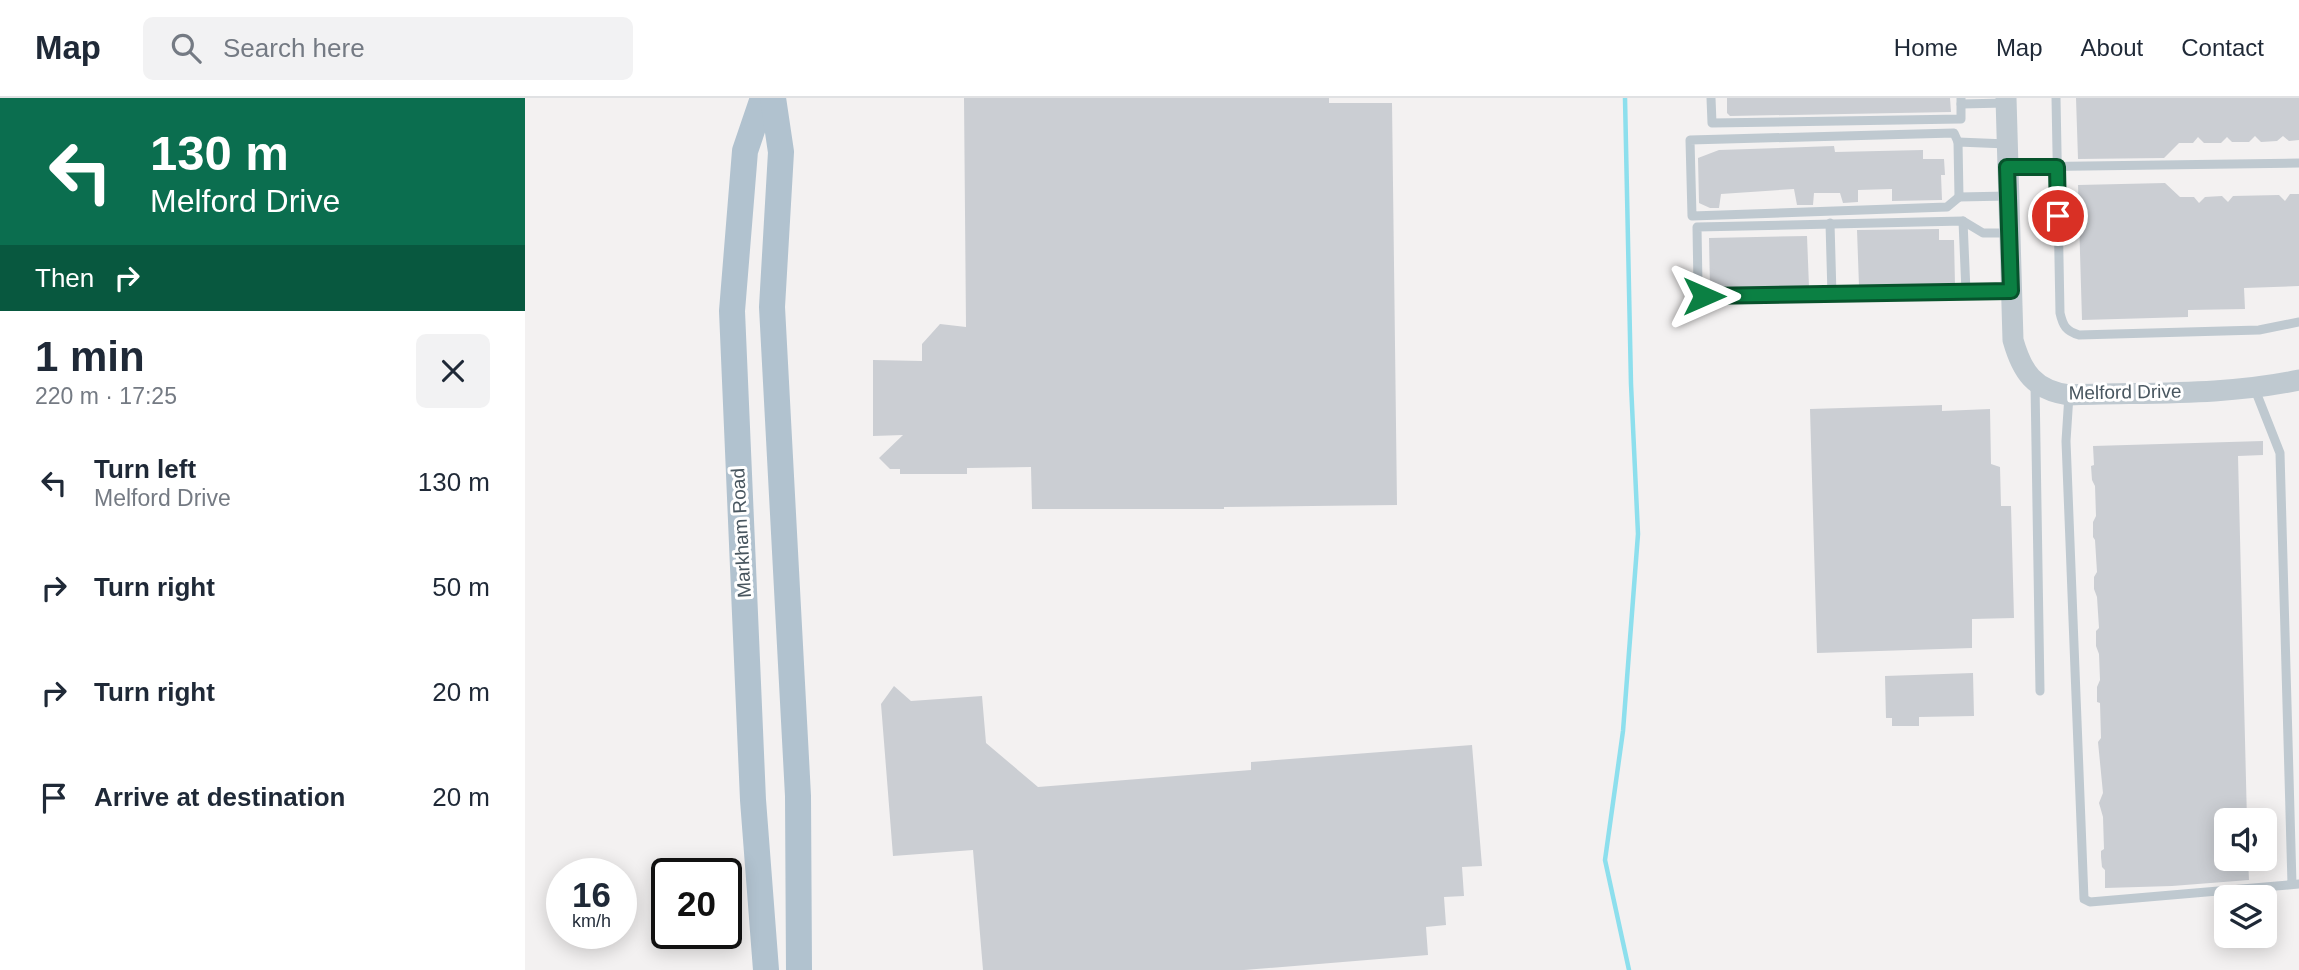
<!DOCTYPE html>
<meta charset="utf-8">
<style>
:root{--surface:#fff;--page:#f2f2f3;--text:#1f2937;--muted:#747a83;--line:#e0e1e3}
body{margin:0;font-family:Helvetica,sans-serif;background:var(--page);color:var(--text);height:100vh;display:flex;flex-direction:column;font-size:26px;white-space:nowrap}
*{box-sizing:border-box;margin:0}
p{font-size:23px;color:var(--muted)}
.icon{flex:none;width:38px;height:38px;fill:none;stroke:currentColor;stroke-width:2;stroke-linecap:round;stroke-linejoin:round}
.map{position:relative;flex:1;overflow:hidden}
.drawer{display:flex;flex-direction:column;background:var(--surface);width:525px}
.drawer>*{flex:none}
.banner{background:#0b6e4f;color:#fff;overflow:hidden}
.tools{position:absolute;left:1689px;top:710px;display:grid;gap:14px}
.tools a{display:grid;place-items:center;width:63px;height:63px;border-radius:10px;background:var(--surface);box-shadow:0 4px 18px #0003;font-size:35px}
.speed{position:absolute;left:21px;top:760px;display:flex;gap:14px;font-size:35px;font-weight:700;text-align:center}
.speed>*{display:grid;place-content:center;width:91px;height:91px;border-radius:50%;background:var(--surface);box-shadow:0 4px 18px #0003;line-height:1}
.speed small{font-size:18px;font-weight:400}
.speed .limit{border:4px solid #111;border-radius:10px;background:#fff;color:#111}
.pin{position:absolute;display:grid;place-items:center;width:60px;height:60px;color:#fff;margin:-30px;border:4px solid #fff;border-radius:50%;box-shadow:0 2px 7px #0007}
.me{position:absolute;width:77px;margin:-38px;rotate:90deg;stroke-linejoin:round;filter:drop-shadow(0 0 5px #0008)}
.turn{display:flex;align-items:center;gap:24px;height:147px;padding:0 35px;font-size:32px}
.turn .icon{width:91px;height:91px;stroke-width:2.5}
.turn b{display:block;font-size:49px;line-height:60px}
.then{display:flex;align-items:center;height:66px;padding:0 35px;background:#0003;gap:14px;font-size:26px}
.round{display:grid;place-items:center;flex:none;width:74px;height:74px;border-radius:10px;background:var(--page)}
.overview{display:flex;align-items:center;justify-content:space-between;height:119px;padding:0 35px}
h1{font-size:42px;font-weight:800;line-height:52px}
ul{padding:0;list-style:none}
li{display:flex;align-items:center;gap:21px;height:105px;padding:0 35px}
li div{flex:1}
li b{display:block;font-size:26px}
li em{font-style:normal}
header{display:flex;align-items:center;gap:42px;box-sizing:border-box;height:98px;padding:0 35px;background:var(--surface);border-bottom:2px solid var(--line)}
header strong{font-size:33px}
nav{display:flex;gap:38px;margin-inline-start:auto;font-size:24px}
.search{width:490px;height:63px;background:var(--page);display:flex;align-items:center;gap:18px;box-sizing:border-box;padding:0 24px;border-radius:10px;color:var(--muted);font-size:26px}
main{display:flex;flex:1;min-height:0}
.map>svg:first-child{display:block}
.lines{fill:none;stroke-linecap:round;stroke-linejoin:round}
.stream{stroke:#8ddfed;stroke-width:4.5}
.building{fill:#cbced3}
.service{stroke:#bfc9d0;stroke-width:9}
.tertiary{stroke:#bfc9d0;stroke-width:21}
.primary{stroke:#b1c2cf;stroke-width:26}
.route-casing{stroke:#07532c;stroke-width:18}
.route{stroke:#0b8043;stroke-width:12}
.labels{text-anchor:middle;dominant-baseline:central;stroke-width:6;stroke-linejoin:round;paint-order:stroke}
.street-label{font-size:19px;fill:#48565f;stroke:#fff}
</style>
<header>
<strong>Map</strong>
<div class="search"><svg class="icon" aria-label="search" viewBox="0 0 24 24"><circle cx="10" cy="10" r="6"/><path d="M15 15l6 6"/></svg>Search here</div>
<nav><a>Home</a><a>Map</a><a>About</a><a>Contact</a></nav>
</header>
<main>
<section class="drawer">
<div class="banner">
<div class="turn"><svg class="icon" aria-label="left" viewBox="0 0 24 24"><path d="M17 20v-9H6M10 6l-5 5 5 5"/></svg><div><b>130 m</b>Melford Drive</div></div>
<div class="then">Then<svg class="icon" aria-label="right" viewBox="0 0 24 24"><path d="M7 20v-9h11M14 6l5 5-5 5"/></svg></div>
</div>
<div class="overview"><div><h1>1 min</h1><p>220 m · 17:25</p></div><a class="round"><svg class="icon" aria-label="close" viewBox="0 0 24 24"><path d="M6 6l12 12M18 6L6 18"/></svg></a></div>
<ul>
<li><svg class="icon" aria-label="left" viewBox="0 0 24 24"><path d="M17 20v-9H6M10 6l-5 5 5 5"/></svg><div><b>Turn left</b><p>Melford Drive</p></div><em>130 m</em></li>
<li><svg class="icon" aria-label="right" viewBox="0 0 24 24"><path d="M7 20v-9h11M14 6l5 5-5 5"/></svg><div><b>Turn right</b></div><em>50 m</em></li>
<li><svg class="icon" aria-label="right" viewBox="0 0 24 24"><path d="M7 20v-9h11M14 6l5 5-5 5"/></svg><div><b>Turn right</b></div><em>20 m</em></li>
<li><svg class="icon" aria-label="arrive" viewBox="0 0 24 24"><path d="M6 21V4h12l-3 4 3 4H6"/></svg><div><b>Arrive at destination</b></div><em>20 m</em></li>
</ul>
</section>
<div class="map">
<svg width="1774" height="872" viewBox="0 0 1774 872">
<rect width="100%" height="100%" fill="#f3f1f1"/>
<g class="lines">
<!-- stream -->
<path class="stream" d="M1100,0L1106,286L1113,436L1098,633L1080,762L1104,872"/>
</g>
<!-- building -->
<g class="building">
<path d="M439,0H804V5H867L872,407L699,409V411H507L506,369L442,370V376H375V371H365L354,360L378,337L348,338V262L397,263V246L415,226L441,229Z"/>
<path d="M1202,0H1425L1426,14L1205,18L1202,15Z"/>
<path d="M1551,0H1774V42L1764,43L1758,38L1752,43L1736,44L1730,38L1724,44H1707L1702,39L1696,45H1679L1673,39L1668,45H1654L1639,60L1553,61Z"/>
<path d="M1309,48L1310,54L1398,52V61H1419L1420,77H1416L1417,102L1367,103V91L1333,92V104L1318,105L1315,95H1289L1288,107H1272L1269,91L1196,96L1194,110H1185L1174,105L1173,60L1194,52Z"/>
<path d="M1640,85L1655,99H1669L1674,105L1680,99L1697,98L1703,104L1708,98L1754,97L1760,103L1765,96H1774V188L1719,190L1720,211L1663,212V219L1557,222L1553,87Z"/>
<path d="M1414,131V142H1429L1430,187L1334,188L1332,132Z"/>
<path d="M1282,138L1284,189L1185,191L1184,140Z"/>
<path d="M1417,307V313L1465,311L1466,366L1475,369L1476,408H1486L1489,520L1447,521V550L1292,555L1285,311Z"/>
<path d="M1738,343V357L1713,358L1722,723H1701V761H1723L1724,782L1647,788L1580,790V772L1577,769L1576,759V753L1579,751L1578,719L1574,705L1578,695L1573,644L1576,640L1575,605L1572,604V589L1575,582L1574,556L1571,548V533L1574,530L1572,499L1569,491V479L1572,474L1570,442L1568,439V424L1571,418L1570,388L1567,382L1566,368L1569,367L1568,348Z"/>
<path d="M1448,575L1449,618L1394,619V628H1367V620H1361L1360,578Z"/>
<path d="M369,588L386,603L457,598L461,645L513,689L726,672V664L947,647L957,768L937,769L939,798L919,799L921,827L901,829L903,857L719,872H458L448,752L368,758L356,606Z"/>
</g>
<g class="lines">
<!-- service -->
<g class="service">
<path d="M1186,0L1187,25L1436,21V0"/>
<path d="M1531,0L1535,215C1538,228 1541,233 1554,237L1734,232L1774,224"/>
<path d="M1436,6L1480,5"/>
<path d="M1433,44L1429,35L1165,42L1167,118L1422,109L1434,99"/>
<path d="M1482,46L1433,44L1434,99L1483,98"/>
<path d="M1484,69L1774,65"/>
<path d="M1438,123L1441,194"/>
<path d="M1305,125L1307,197"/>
<path d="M1484,135H1458L1438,123L1172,129L1173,189L1179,198L1486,193"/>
<path d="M1510,286L1515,593"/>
<path d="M1729,289L1755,355L1767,786"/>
<path d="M1544,297L1541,343L1559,801L1565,804L1774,786"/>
</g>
<!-- tertiary -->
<path class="tertiary" d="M1481,0L1488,242C1497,274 1509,292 1544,297C1620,294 1699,298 1774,282"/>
<!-- primary -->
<g class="primary">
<path d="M238,0L220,53L207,213L228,702L241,872"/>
<path d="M248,0L256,54L247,209L273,698L274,872"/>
</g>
</g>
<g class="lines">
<!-- route casing -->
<g class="route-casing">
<path id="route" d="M1179,198L1486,193L1482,69H1532L1533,118"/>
</g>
<!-- route -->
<use href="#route" class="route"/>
</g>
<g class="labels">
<!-- street labels -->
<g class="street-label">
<text transform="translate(1600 294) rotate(-1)">Melford Drive</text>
<text transform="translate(216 435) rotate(-93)">Markham Road</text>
</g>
</g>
</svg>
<div class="tools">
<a><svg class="icon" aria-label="sound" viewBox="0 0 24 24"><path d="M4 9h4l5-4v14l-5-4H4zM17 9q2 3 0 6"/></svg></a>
<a><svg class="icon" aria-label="layers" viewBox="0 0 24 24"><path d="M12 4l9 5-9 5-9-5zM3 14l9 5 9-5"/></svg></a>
</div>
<div class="speed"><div>16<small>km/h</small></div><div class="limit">20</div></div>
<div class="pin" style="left:1533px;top:118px;background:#d93025"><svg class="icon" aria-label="arrive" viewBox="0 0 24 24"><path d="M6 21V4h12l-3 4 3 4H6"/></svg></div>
<svg class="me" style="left:1179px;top:198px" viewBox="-20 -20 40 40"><path d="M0-17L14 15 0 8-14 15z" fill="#0b8043" stroke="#fff" stroke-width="4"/></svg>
</div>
</main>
